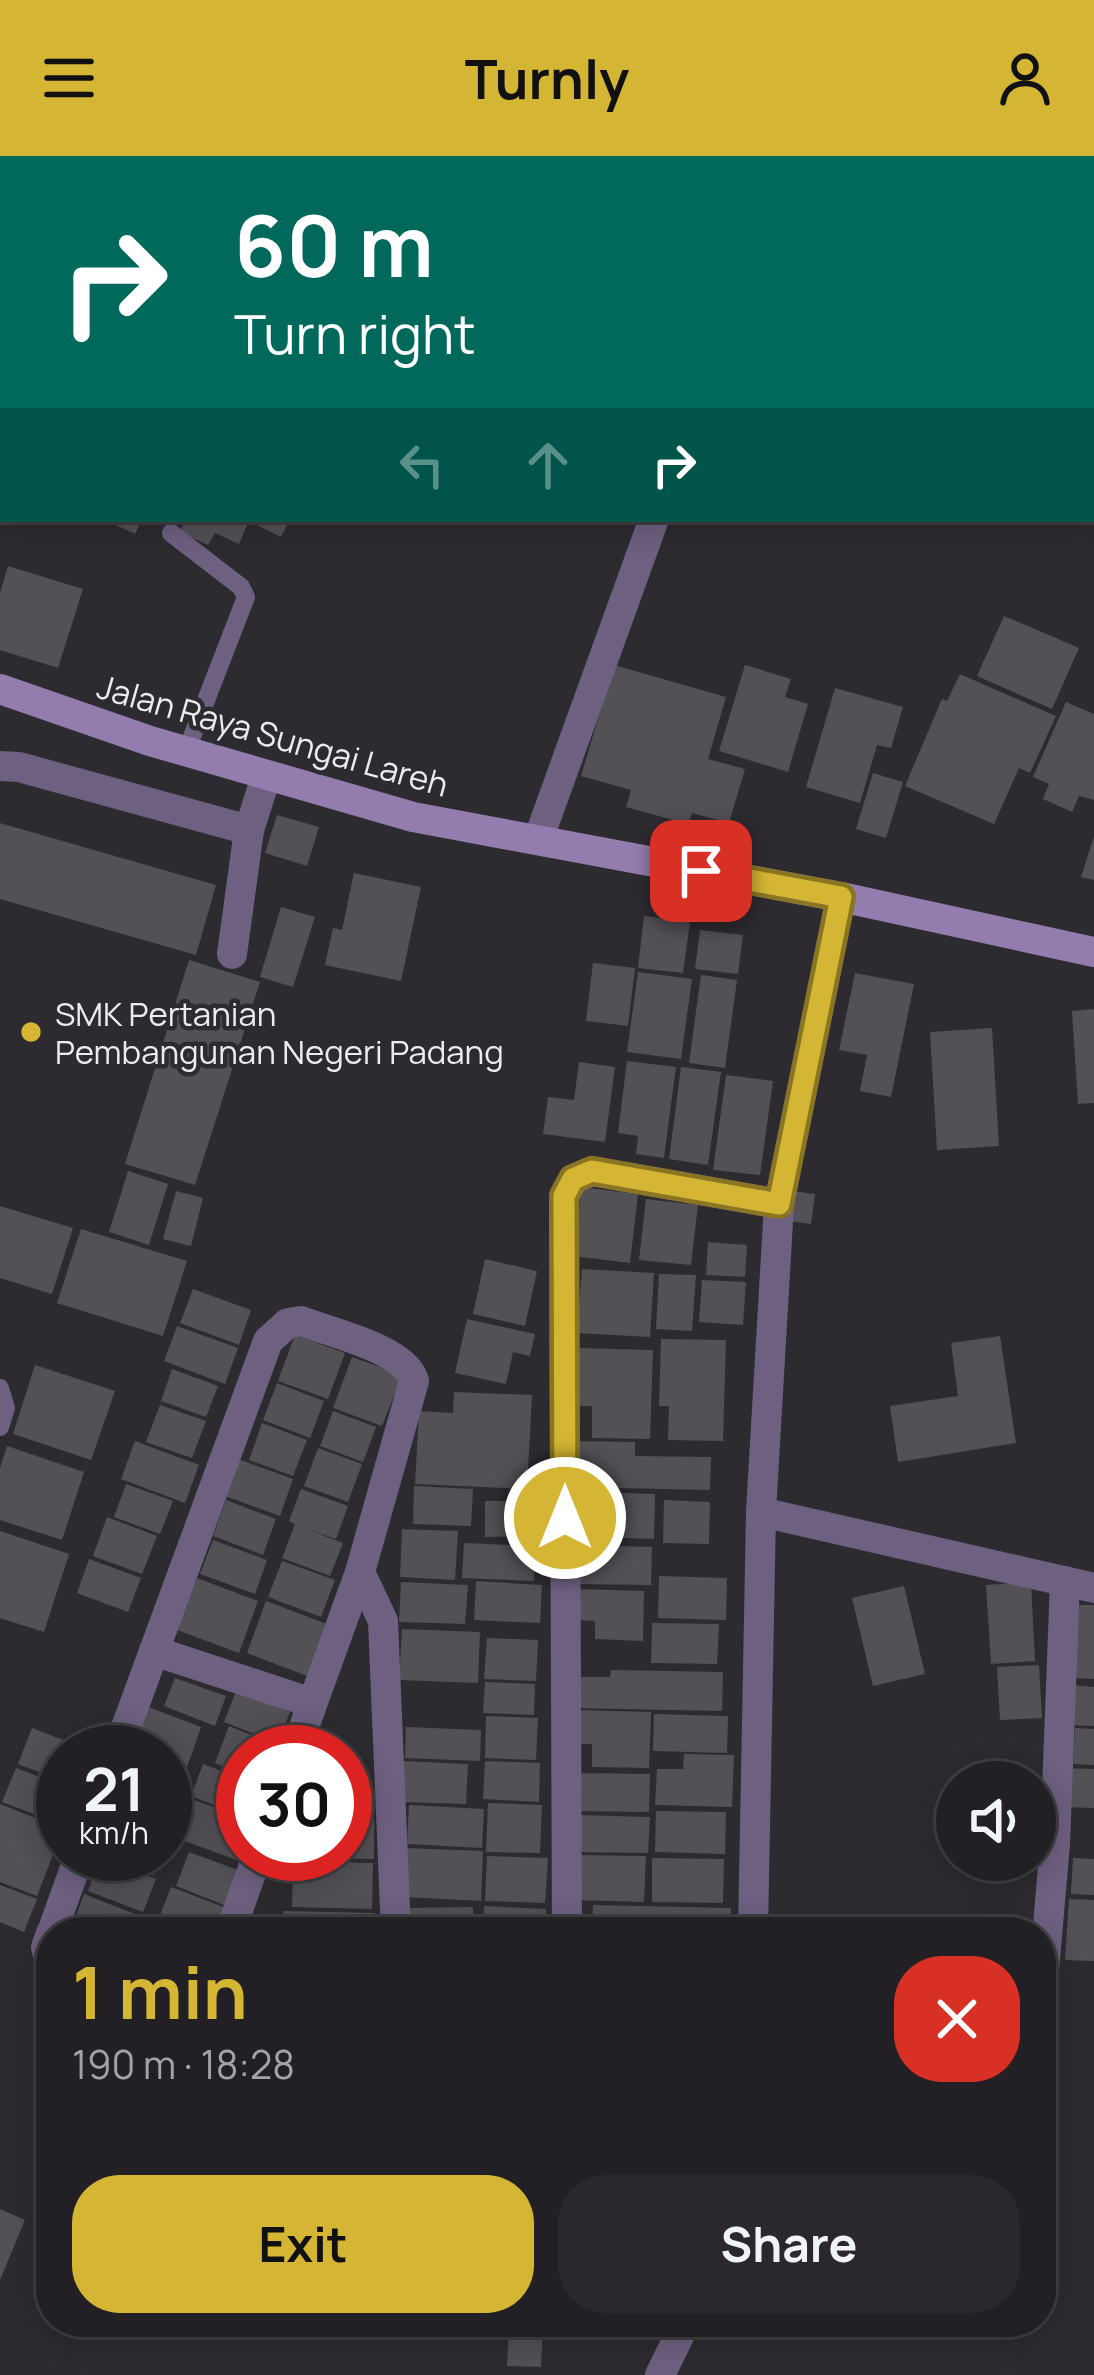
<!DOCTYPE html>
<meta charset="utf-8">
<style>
:root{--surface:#222024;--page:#2a282c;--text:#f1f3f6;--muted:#a2a3a6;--line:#3f3e41;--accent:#d5b534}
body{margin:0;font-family:Manrope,sans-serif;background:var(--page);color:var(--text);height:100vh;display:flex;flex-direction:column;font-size:45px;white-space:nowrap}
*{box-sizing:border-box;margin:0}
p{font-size:39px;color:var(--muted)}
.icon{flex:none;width:66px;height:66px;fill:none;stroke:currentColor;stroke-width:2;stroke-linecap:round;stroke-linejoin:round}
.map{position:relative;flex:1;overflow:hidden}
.side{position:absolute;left:36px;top:1761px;width:1020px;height:420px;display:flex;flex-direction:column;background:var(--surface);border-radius:48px;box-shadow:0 6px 30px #0003,0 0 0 3px var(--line)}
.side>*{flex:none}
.guide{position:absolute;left:0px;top:0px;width:1095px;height:366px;box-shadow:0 6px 30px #0003,0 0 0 3px var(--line);background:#00695c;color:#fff;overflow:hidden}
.fabs{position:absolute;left:936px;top:1605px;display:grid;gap:24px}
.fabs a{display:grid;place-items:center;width:120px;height:120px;border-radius:50%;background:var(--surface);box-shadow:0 6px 30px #0003,0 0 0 3px var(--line);font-size:60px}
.speed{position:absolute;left:36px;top:1569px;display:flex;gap:24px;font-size:60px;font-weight:700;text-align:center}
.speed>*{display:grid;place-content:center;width:156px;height:156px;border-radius:50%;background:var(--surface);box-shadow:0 6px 30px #0003,0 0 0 3px var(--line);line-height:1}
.speed small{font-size:30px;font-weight:400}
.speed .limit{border:18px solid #d22;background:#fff;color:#111}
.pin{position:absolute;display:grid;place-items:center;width:102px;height:102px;color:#fff;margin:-51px;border-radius:24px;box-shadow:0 6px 18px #0006}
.me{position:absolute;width:132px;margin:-66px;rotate:0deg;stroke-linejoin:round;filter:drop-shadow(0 0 9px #0008)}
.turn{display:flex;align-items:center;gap:42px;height:252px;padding:0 36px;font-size:54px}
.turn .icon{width:156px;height:156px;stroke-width:2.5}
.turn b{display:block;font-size:84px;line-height:102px}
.lanes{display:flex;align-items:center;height:114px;padding:0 36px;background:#0003;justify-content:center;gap:60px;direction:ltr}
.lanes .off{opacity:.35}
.round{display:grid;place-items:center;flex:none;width:126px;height:126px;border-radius:48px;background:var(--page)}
.head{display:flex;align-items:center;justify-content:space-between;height:204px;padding:0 36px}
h1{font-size:72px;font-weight:700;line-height:90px;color:var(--accent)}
.primary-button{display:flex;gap:24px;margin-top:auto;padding:24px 36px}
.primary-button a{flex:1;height:138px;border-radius:48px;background:var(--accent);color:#111;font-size:48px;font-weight:700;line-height:138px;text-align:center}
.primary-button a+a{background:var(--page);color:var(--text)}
header{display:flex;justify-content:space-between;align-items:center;height:156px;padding:0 36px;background:var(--accent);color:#111;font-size:54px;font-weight:700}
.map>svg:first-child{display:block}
.building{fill:#535056}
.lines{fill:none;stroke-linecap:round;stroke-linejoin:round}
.lane{stroke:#6e6080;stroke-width:18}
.street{stroke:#6e6080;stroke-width:30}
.secondary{stroke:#937dae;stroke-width:30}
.route-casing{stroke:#8a7622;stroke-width:30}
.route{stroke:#d5b534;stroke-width:21}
.poi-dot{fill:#d5b534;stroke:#2d2b30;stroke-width:4.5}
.labels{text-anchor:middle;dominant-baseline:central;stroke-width:9;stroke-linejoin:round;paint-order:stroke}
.street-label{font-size:33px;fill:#ecebee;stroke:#2d2b30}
.poi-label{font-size:33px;fill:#ecebee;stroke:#2d2b30;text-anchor:start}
</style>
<header><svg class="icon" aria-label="menu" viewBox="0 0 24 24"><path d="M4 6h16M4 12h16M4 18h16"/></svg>Turnly<svg class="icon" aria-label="person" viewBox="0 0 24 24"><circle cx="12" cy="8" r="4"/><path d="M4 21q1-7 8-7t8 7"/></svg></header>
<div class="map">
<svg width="1094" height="2219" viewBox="0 0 1094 2219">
<rect width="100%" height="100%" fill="#2d2b30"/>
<!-- building -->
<g class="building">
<path d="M103,363H142L135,378Z"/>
<path d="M186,363H290L281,381L249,365L239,388L215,377L208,389L180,376Z"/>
<path d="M8,410L83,433L58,512L0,494V437Z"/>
<path d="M1004,460L1079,492L1052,553L977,520Z"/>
<path d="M614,509L726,541L708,603L745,613L729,667L692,657L688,668L626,651L631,634L581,620Z"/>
<path d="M745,509L791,523L785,541L808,548L788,616L719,595Z"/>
<path d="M960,518L1056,560L1030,617L1019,612L994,668L905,630L942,543L947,545Z"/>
<path d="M835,532L903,551L891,592L877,589L860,647L806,631Z"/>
<path d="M1066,546L1094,558V644L1079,640L1072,656L1043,643L1049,628L1033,621Z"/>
<path d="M873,617L903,626L886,682L856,673Z"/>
<path d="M277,659L319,671L307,710L265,697Z"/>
<path d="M0,667L216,729L196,799L0,743Z"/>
<path d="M1094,680V724L1081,721Z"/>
<path d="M354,717L421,731L401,825L325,809L333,772L342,774Z"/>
<path d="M281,751L315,761L293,831L260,821Z"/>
<path d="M644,760L690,766L683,817L638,812Z"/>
<path d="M700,774L743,779L738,818L695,813Z"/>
<path d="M189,804L260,826L195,1029L125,1008Z"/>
<path d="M593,807L635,812L628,870L586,865Z"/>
<path d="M638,816L692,823L681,903L627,896Z"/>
<path d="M855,817L914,828L891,941L860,935L867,899L839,894Z"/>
<path d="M701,819L737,824L725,912L689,907Z"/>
<path d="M1094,853V947L1078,948L1072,855Z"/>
<path d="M992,872L999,990L937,994L930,876Z"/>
<path d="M627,905L676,911L664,1002L636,998L638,980L618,977Z"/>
<path d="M579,906L615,911L605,986L543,978L548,941L574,944Z"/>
<path d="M681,911L721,916L708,1009L669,1003Z"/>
<path d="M726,919L773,925L760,1019L713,1014Z"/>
<path d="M128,1015L168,1028L149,1089L109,1076Z"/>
<path d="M581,1031L638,1038L630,1107L573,1100Z"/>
<path d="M176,1035L203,1042L191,1090L163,1083Z"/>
<path d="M792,1035L815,1038L811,1068L787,1065Z"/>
<path d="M646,1043L698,1049L691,1109L639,1104Z"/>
<path d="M0,1050L73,1072L52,1138L0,1122Z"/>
<path d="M81,1073L187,1105L163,1180L57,1147Z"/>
<path d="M708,1086L747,1089L745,1121L706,1119Z"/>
<path d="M485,1103L537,1115L525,1170L473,1158Z"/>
<path d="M582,1113L654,1117L650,1181L577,1177Z"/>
<path d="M659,1118L696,1119L692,1175L656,1173Z"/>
<path d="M702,1124L746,1126L743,1169L699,1166Z"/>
<path d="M193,1133L251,1154L239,1189L180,1167Z"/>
<path d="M467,1163L535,1178L530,1200L513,1196L506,1228L455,1217Z"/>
<path d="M177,1170L238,1192L225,1228L164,1205Z"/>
<path d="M295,1179L345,1197L328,1243L278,1225Z"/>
<path d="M1000,1180L1016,1287L898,1306L890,1250L958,1240L951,1187Z"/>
<path d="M661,1183L726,1184L723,1285L668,1284L669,1250H659Z"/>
<path d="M576,1192L653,1194L650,1283L592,1282V1250H574Z"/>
<path d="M352,1201L402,1219L382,1270L333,1252Z"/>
<path d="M35,1209L115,1235L91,1304L13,1278Z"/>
<path d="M172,1213L218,1230L206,1261L161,1245Z"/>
<path d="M277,1227L324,1245L310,1282L263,1264Z"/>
<path d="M454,1236L532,1239L527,1333L415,1328L419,1255L453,1257Z"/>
<path d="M160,1249L206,1265L192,1302L146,1286Z"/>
<path d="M333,1255L376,1271L363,1306L320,1290Z"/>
<path d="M262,1267L307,1284L293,1320L249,1304Z"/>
<path d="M135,1285L199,1309L185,1347L121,1323Z"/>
<path d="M573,1285L635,1286V1300L711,1301L710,1334L572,1331Z"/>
<path d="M7,1290L84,1316L62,1384L0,1364V1312Z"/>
<path d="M318,1292L362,1308L348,1346L304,1330Z"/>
<path d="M233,1301L293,1323L280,1360L219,1338Z"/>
<path d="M126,1328L173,1345L160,1378L114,1361Z"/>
<path d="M414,1330L473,1333L471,1370L413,1368Z"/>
<path d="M301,1333L348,1350L336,1383L309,1374L343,1387L330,1420L282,1402L295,1368L289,1365Z"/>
<path d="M596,1336L655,1338L654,1383L594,1381Z"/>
<path d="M226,1344L276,1363L263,1399L213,1380Z"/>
<path d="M664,1344L710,1346L709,1388L663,1387Z"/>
<path d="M485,1345H530V1380L485,1381Z"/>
<path d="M107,1361L157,1380L142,1418L93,1400Z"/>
<path d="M402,1373L458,1375L455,1424L400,1421Z"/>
<path d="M0,1375L69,1398L44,1476L0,1462Z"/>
<path d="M213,1384L267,1404L255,1438L200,1418Z"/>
<path d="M464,1387L536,1390L534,1425L462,1422Z"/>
<path d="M581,1389L652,1391L651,1429L580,1428Z"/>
<path d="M89,1403L141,1422L128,1456L77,1437Z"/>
<path d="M282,1405L335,1424L321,1461L268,1441Z"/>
<path d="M659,1420L727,1422L726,1464L658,1462Z"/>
<path d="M197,1422L258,1445L239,1497L177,1474Z"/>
<path d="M476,1425L542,1429L540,1467L474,1464Z"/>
<path d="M401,1426L468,1429L465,1468L399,1466Z"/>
<path d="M1031,1426L1035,1505L991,1508L986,1429Z"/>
<path d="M904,1430L925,1518L873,1530L852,1442Z"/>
<path d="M575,1433L644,1435L643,1485L595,1483V1465L574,1464Z"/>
<path d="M266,1445L327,1468L307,1520L247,1497Z"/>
<path d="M1079,1449H1094V1523L1075,1522Z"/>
<path d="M652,1467L719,1468L717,1508L651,1507Z"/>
<path d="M402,1473L480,1476L478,1527L399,1524Z"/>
<path d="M487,1482L538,1484L536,1525L484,1523Z"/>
<path d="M1039,1509L1042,1562L1000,1564L997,1511Z"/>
<path d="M611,1514L723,1516L722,1555L573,1552L574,1521H610Z"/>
<path d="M175,1522L226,1540L215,1570L164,1550Z"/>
<path d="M485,1526L535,1528L534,1559L483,1557Z"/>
<path d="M1070,1529L1094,1531V1570L1068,1569Z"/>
<path d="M236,1535L290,1556L278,1587L224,1566Z"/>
<path d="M140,1548L201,1571L176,1643L165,1639V1596H146L154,1577L132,1569Z"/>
<path d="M573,1554L651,1556L649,1612L592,1611V1588H572Z"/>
<path d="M654,1558L728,1560L727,1597L653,1595Z"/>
<path d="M486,1560L538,1562L536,1604L485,1602Z"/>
<path d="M229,1570L276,1589L274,1596H243V1618L215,1607Z"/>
<path d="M406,1571L481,1574L480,1605L405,1602Z"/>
<path d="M32,1572L94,1596H63V1625L18,1608Z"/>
<path d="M1075,1572L1094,1573V1609L1073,1608Z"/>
<path d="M684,1598L734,1599L732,1651L655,1649L657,1613H683Z"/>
<path d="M402,1605L468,1608L466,1648L400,1646Z"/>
<path d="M485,1605L540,1607L539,1646L483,1643Z"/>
<path d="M203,1608L243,1623V1660L191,1640Z"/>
<path d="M16,1612L63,1630V1669L2,1646Z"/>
<path d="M1063,1612L1094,1613V1652L1061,1651Z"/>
<path d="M575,1617L650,1618L649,1656L575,1655Z"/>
<path d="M189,1642L243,1662L239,1705L174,1681Z"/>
<path d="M165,1643L180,1649L165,1687Z"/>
<path d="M488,1647L542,1649L540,1697L486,1696Z"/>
<path d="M0,1648L63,1673L37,1740L0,1726Z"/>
<path d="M409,1649L484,1653L482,1692L407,1688Z"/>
<path d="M656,1655L726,1656L725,1698L655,1696Z"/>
<path d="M345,1657H374V1703L295,1702V1698H345Z"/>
<path d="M575,1659L650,1661L648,1697L574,1696Z"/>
<path d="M406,1692L483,1695L481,1745L403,1741Z"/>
<path d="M189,1696L238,1714L224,1749L176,1730Z"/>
<path d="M101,1698H162L154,1719Z"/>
<path d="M575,1699L646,1700L644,1746L573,1744Z"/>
<path d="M487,1700L548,1702L545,1747L485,1745Z"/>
<path d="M100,1702L156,1723L143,1756L88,1735Z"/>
<path d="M652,1702L724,1703L723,1747L652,1746Z"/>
<path d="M1073,1702L1094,1703V1739L1071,1738Z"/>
<path d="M293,1705L373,1707L372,1753L292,1751Z"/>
<path d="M0,1729L37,1743L24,1776L0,1766Z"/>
<path d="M171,1731L234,1755L225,1776H195L159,1762Z"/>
<path d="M84,1738L150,1764L145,1776L71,1773Z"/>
<path d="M1069,1743L1094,1744V1805L1065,1804Z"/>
<path d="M593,1749L731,1752V1776H592Z"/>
<path d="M484,1750L546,1753L545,1776H483Z"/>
<path d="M473,1751V1776H403L402,1752Z"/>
<path d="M283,1755L375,1757V1776H283Z"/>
<path d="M0,2053L25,2064L0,2124Z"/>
<path d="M509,2171L543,2173L541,2211L507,2210Z"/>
</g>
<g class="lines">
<!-- lane -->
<g class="lane">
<path d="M171,377L241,431L246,441L186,596"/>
<path d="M0,1232L6,1252L0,1271"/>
</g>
<!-- street -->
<g class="street">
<path d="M384,0L388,3"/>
<path d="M545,3L546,0"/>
<path d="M771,3V0"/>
<path d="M1092,198H1094"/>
<path d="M0,610L19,611L249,674"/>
<path d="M538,684L654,363"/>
<path d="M232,798L249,674L266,621"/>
<path d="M761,1356L1094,1432"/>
<path d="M360,1416L383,1465L396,1776"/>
<path d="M154,1495L312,1547"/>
<path d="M117,1596L268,1185L288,1167L301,1165C331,1177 406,1193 414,1225L360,1416L295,1596"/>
<path d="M52,1776L80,1698"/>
<path d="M230,1776L258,1698"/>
<path d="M567,1776L564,1040L573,1023L592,1015L779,1048"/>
<path d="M753,1776L761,1356L779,1048L841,741"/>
<path d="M51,1777L46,1791L51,1809"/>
<path d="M1041,1849L1055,1688L1065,1425"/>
<path d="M660,2219L686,2166"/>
</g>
<!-- secondary -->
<path class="secondary" d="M0,533L150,585L413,661L841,741L1094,796"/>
</g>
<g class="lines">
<!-- route casing -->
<g class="route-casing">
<path id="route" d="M565,1362L564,1040L573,1023L592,1015L779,1048L841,741L701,715"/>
</g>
<!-- route -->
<use href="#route" class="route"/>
</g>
<!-- markers -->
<circle class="poi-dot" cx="31" cy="876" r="12"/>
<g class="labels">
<!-- street labels -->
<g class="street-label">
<text transform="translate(273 579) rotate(16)">Jalan Raya Sungai Lareh</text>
</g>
<!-- poi labels -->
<g class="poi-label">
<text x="55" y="857">SMK Pertanian<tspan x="55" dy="38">Pembangunan Negeri Padang</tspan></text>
</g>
</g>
</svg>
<div class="fabs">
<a><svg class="icon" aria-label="sound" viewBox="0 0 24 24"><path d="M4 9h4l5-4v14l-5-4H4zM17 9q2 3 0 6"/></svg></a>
</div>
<div class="speed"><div>21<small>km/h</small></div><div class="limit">30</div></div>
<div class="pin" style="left:701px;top:715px;background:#d93025"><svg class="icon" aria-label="arrive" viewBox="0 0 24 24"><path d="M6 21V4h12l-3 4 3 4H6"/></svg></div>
<svg class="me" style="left:565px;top:1362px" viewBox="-20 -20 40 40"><circle r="17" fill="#d5b534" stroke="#fff" stroke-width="3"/><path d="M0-11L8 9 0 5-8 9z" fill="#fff"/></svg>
<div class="guide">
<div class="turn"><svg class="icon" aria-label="right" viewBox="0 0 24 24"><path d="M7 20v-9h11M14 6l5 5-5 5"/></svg><div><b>60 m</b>Turn right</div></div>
<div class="lanes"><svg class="icon off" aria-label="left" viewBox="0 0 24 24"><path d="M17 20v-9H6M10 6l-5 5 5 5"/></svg><svg class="icon off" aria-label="ahead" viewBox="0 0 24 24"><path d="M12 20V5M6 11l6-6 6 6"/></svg><svg class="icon" aria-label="right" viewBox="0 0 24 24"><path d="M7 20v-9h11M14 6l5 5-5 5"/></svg></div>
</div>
<section class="side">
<div class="head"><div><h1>1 min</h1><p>190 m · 18:28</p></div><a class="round" style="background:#d93025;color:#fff"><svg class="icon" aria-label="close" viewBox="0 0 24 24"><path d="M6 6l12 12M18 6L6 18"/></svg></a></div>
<div class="primary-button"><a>Exit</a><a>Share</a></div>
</section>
</div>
